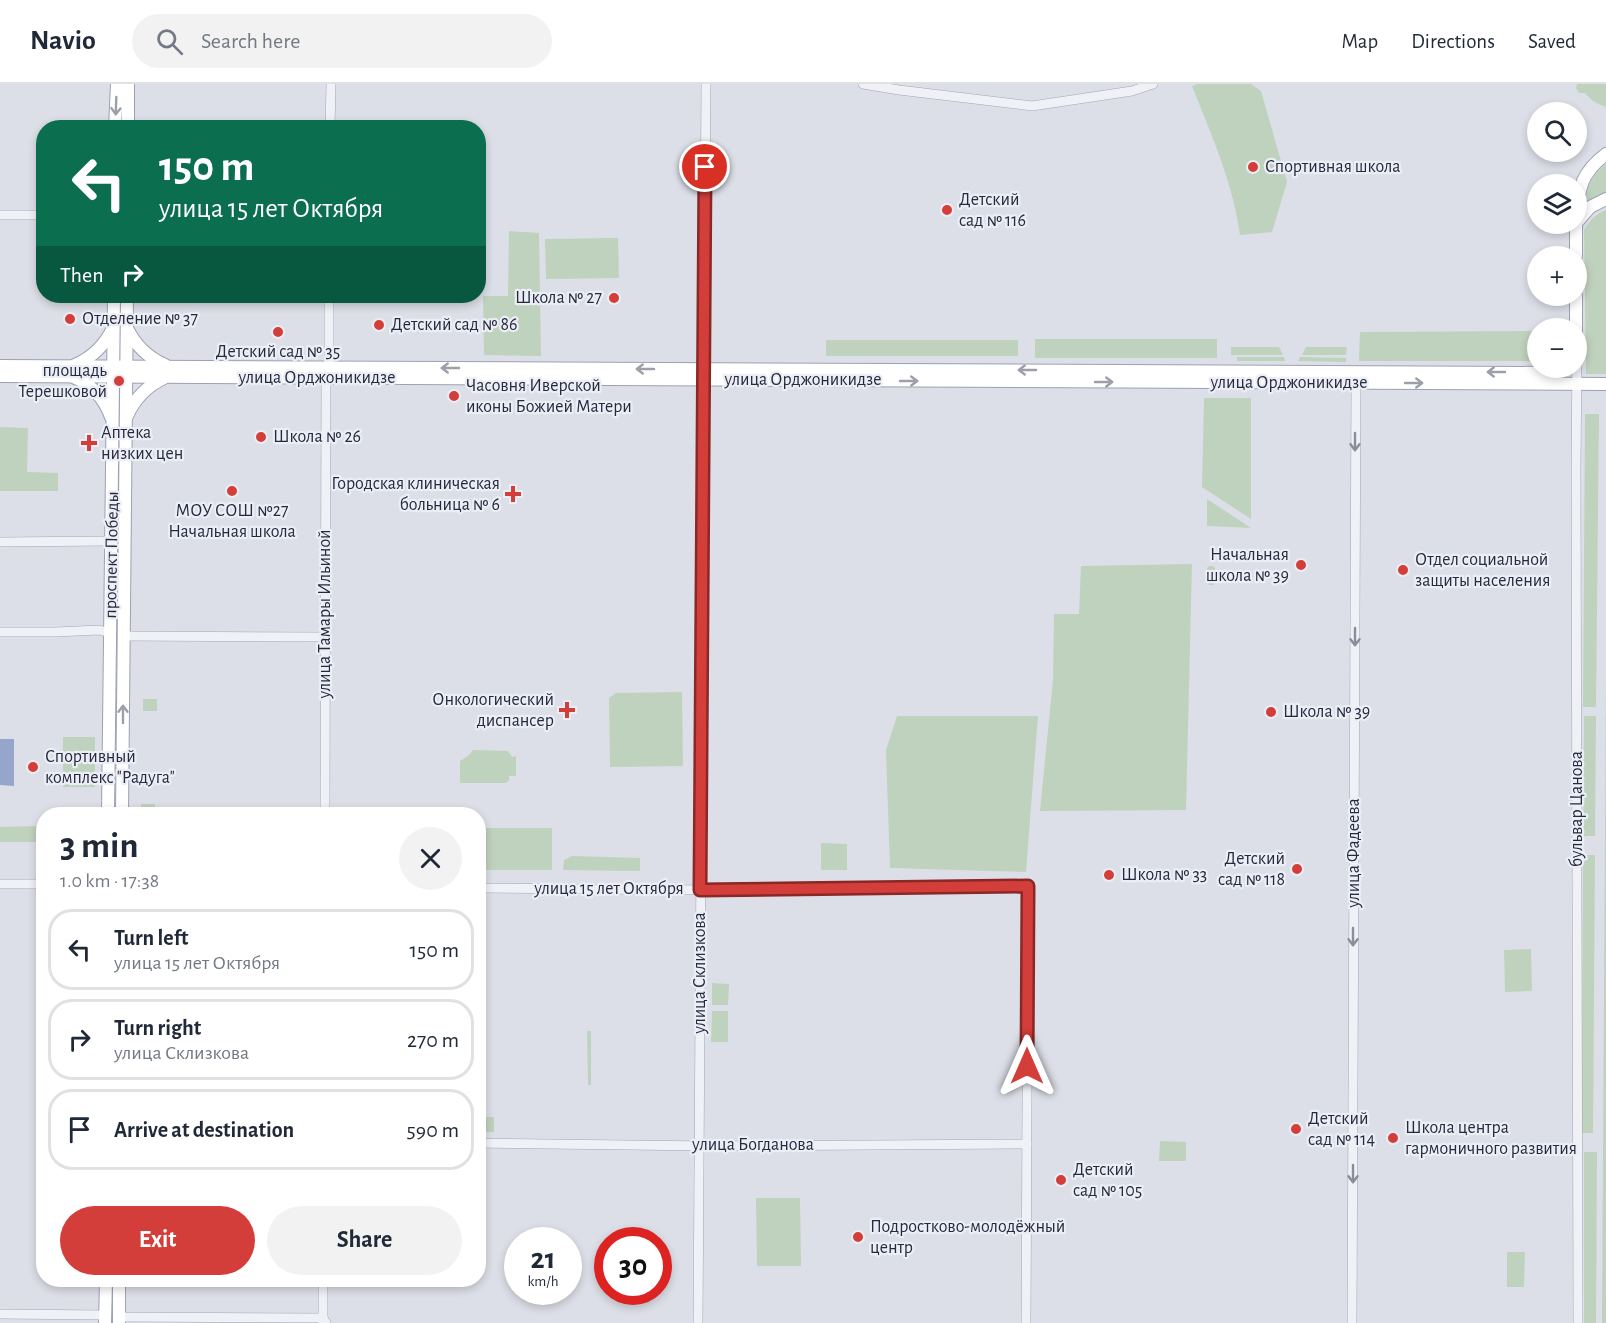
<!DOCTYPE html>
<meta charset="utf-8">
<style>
:root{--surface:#fff;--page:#f2f2f3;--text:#1f2937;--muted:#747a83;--line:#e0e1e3;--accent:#d43e3a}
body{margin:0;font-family:"Alegreya Sans",sans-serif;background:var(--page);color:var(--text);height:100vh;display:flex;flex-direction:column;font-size:22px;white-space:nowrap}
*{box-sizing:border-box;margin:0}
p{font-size:20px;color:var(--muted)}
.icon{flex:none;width:33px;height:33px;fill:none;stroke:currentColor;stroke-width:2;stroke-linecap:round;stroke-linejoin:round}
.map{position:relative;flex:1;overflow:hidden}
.side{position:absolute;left:36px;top:723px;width:450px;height:480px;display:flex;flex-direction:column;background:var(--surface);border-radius:24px;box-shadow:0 3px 9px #0003}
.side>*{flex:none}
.hud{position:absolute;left:36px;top:36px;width:450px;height:183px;border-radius:24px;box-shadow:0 3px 9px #0003;background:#0b6e4f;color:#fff;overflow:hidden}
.buttons{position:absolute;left:1527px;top:18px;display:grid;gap:12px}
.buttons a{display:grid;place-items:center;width:60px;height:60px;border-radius:50%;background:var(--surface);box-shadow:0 3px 9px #0003;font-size:30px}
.speed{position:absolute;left:504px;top:1143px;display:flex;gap:12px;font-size:30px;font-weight:700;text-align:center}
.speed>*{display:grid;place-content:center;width:78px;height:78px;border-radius:50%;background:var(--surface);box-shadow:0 3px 9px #0003;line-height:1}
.speed small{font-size:15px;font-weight:400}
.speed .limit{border:9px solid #d22;background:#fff;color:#111}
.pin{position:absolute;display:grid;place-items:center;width:51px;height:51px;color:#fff;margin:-26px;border:3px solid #fff;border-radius:50%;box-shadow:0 2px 6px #0007}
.me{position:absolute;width:66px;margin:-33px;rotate:0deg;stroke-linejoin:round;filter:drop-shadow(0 0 4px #0008)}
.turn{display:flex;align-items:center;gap:21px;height:126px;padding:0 24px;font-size:27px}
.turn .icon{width:78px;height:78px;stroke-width:2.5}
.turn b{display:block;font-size:42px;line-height:51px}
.then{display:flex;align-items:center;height:57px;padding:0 24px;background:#0003;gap:12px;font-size:22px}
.round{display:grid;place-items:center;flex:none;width:63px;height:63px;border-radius:32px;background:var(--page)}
.summary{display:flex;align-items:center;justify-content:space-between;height:102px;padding:0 24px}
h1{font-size:36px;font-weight:600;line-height:45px}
.cta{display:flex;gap:12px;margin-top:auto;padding:12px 24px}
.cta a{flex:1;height:69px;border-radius:36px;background:var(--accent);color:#fff;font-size:24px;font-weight:600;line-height:69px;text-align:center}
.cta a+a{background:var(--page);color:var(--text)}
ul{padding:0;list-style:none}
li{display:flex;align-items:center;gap:18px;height:81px;margin:0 12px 9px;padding:0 12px;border:3px solid var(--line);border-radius:24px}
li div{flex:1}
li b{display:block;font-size:22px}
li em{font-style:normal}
header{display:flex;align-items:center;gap:36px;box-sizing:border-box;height:84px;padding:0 30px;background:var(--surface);border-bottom:2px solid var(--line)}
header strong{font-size:28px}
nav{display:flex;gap:33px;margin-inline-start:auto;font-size:21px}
.search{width:420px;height:54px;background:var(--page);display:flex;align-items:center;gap:15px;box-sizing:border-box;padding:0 21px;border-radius:33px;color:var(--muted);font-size:22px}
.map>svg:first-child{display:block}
.green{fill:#bfd2bd}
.water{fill:#96a6ca}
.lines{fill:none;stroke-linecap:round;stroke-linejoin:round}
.minor-casing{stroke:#a2a5b2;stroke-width:10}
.major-casing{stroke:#9ca1b4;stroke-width:14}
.minor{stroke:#f0f1f6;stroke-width:9}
.major{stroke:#fff;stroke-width:12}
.oneway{stroke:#9d9fa9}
.oneway2{stroke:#8b8e9a}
.route-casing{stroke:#8a2826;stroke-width:15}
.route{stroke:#d43e3a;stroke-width:10}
.poi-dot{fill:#d43e3a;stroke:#eceef5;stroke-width:2}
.labels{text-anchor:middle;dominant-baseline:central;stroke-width:4.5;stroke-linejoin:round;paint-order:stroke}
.poi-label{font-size:18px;fill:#262a3f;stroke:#eceef5;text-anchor:start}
.street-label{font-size:18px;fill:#262a3f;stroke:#eceef5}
</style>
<header>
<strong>Navio</strong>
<div class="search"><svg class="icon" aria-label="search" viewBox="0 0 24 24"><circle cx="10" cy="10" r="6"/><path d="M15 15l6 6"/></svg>Search here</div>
<nav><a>Map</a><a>Directions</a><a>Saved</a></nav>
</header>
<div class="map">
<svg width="1606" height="1239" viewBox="0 0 1606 1239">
<rect width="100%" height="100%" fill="#dddfe8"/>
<!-- green -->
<g class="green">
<path d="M1198,0H1251L1261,7L1287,98L1272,148L1240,151C1233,99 1211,50 1192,2Z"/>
<path d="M1577,0H1606V23C1596,20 1591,16 1585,9H1579L1576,4Z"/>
<path d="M1606,80V111L1585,121C1585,104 1593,90 1606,80Z"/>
<path d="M1606,126V290H1586L1584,146C1590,137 1595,130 1606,126Z"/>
<path d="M509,147L539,149L541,272L484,271L483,212H508Z"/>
<path d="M618,154L619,194L546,195L545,155Z"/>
<rect x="165" y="212" width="27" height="6"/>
<path d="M1537,247V277H1359L1360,248Z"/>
<rect x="1035" y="255" width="182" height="19"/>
<rect x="826" y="256" width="192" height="16"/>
<path d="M1231,263H1279L1283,271H1231Z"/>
<path d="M1306,263H1347L1346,271H1302Z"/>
<path d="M1237,273H1284L1285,277H1237Z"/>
<path d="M1300,273L1346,274V278L1298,277Z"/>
<path d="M1204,314H1251V435L1202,403Z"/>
<path d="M1585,330H1599L1596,623H1583Z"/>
<path d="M0,343L28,344L27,388L58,389V407H0Z"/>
<path d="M1207,415L1251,444L1207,442Z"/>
<path d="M1192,480L1186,726L1040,727L1053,596L1054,530H1079L1081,482Z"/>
<path d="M1209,482H1213L1215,484V498L1213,501H1209L1208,499L1207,484Z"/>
<path d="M1606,586V1239H1602Z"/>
<path d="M682,608L683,682L610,683L609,614L616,609Z"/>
<rect x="143" y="615" width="14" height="12"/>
<path d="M897,632H1038L1026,788L890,784L886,666Z"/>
<path d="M1584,632H1596L1595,752H1583Z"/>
<rect x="63" y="653" width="32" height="50"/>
<path d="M473,666L508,667L512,673L516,672V692H509V696L506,699H460V677L469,671Z"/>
<rect x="141" y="720" width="14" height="10"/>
<path d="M38,742L39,758H0V743Z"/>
<rect x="479" y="744" width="73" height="42"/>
<path d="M821,759L847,760V786H821Z"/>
<path d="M1583,771H1595L1593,1049H1582Z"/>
<path d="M572,772L640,774V787L563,786L564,776Z"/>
<path d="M1531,865L1532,907L1505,908L1504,866Z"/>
<path d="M712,899L729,900L728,921H712Z"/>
<path d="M712,927H728V958H711Z"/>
<path d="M587,947H591V1001H588Z"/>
<rect x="479" y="1033" width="15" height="15"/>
<path d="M1160,1057L1186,1058V1077H1159Z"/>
<path d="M1584,1068H1597L1596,1239H1584Z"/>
<path d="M756,1114H800L801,1182H757Z"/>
<path d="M1507,1168H1525L1524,1203H1507Z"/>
</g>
<!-- water -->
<path class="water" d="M0,655H14V702L0,701Z"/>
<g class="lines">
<!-- minor casing -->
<g class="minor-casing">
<g id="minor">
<path d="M863,0L899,6L1032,22L1132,7L1153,0"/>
<path d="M330,44L331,0"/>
<path d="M0,131H44"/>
<path d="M1577,267L1576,386L1578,1239"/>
<path d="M329,283V212"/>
<path d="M0,458L112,457"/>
<path d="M0,548H56L99,546L111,549"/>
<path d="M123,552L325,553"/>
<path d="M325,730L326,294"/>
<path d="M0,800H44"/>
<path d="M478,804L709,806L1028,802L1026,1239"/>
<path d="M478,1059L708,1062L1027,1060"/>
<path d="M0,1230L105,1231"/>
<path d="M119,1233L323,1234L326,1239"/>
<path d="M323,1239V1196"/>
<path d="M698,1239L706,0"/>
<path d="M1352,1239L1356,299"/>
</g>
</g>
<!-- major casing -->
<g class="major-casing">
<g id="major">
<path d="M115,44L117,0"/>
<path d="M128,44V0"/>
<path d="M1576,131C1579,103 1582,88 1606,70"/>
<path d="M1577,138L1590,123L1606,115"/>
<path d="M1576,172V140"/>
<path d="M1576,212V269"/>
<path d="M127,244C135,261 147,273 165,281"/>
<path d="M75,281C93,273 105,261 113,244"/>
<path d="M0,282L1553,289L1565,284"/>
<path d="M0,292L1606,300"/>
<path d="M73,293C91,300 104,314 111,333"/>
<path d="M127,332C135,314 147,302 164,294"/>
<path d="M108,730L114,212"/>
<path d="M122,730L127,212"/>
<path d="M105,1239L106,1196"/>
<path d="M119,1239V1196"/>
</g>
</g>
<!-- minor -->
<use href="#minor" class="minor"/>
<!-- major -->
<use href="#major" class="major"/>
</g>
<!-- one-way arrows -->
<defs><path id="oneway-shaft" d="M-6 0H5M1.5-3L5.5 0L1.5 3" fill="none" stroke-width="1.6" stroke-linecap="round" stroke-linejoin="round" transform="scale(1.5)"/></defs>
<g class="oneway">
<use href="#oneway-shaft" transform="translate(116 22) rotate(92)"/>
<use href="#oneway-shaft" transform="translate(450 284) rotate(-180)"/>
<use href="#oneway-shaft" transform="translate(645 285) rotate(-180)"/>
<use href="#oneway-shaft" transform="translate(1027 286) rotate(-180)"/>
<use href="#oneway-shaft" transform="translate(1496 288) rotate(-180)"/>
<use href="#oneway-shaft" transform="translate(909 297)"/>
<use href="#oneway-shaft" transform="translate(1104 298)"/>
<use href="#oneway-shaft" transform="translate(1414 299)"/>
<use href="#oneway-shaft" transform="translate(123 630) rotate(-90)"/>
</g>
<g class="oneway2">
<use href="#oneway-shaft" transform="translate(1355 358) rotate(90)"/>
<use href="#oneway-shaft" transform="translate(1355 553) rotate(90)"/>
<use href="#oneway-shaft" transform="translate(1353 853) rotate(90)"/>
<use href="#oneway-shaft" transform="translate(1353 1090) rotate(90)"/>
</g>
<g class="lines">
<!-- route casing -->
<g class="route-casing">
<path id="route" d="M705,83L700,806L1028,802L1027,982"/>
</g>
<!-- route -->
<use href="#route" class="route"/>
</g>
<!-- markers -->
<g class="poi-dot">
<circle cx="1253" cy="83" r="6"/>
<circle cx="947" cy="126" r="6"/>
<circle cx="614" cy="214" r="6"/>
<circle cx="70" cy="235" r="6"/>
<circle cx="379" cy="241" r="6"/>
<circle cx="278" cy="248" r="6"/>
<circle cx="119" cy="297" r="6"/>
<circle cx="454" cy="312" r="6"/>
<circle cx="261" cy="353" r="6"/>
<path d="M86 350h6v6h6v6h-6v6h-6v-6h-6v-6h6z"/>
<circle cx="232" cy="407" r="6"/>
<path d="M510 401h6v6h6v6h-6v6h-6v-6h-6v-6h6z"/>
<circle cx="1301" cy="481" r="6"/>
<circle cx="1403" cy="486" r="6"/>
<path d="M564 617h6v6h6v6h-6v6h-6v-6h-6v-6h6z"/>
<circle cx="1271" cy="628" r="6"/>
<circle cx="33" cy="683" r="6"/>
<circle cx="1297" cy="785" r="6"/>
<circle cx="1109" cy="791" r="6"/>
<circle cx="1296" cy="1045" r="6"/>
<circle cx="1393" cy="1054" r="6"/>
<circle cx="1061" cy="1096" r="6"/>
<circle cx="858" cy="1153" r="6"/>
</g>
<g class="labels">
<!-- poi labels -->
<g class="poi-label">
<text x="1265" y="83">Спортивная школа</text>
<text x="959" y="116">Детский<tspan x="959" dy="21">сад № 116</tspan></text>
<text x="602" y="214" text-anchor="end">Школа № 27</text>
<text x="82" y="235">Отделение № 37</text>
<text x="391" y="241">Детский сад № 86</text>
<text x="278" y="268" text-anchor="middle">Детский сад № 35</text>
<text x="107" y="287" text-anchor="end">площадь<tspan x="107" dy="21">Терешковой</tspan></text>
<text x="466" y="302">Часовня Иверской<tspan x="466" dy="21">иконы Божией Матери</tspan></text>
<text x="101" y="349">Аптека<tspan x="101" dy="21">низких цен</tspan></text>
<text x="273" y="353">Школа № 26</text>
<text x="500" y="400" text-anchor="end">Городская клиническая<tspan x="500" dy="21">больница № 6</tspan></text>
<text x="232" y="427" text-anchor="middle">МОУ СОШ №27<tspan x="232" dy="21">Начальная школа</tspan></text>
<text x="1289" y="471" text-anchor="end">Начальная<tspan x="1289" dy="21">школа № 39</tspan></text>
<text x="1415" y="476">Отдел социальной<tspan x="1415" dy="21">защиты населения</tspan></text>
<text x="554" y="616" text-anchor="end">Онкологический<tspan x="554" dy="21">диспансер</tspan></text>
<text x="1283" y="628">Школа № 39</text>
<text x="45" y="673">Спортивный<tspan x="45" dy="21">комплекс "Радуга"</tspan></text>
<text x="1285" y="775" text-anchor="end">Детский<tspan x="1285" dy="21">сад № 118</tspan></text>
<text x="1121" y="791">Школа № 33</text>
<text x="1308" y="1035">Детский<tspan x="1308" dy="21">сад № 114</tspan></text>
<text x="1405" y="1044">Школа центра<tspan x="1405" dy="21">гармоничного развития</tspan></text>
<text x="1073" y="1086">Детский<tspan x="1073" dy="21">сад № 105</tspan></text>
<text x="870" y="1143">Подростково-молодёжный<tspan x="870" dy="21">центр</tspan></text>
</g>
<!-- street labels -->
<g class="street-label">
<text x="317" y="294">улица Орджоникидзе</text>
<text x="803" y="296">улица Орджоникидзе</text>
<text x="1289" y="299">улица Орджоникидзе</text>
<text transform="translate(112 471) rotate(-89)">проспект Победы</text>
<text transform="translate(325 530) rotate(-90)">улица Тамары Ильиной</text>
<text transform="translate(1577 725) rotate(-90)">бульвар Цанова</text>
<text transform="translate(1354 769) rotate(-90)">улица Фадеева</text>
<text x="609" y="805">улица 15 лет Октября</text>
<text transform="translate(700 889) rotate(-90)">улица Склизкова</text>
<text x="753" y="1061">улица Богданова</text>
</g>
</g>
</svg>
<div class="buttons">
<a><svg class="icon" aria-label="search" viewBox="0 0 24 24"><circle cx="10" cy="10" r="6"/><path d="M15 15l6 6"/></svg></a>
<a><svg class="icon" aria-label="layers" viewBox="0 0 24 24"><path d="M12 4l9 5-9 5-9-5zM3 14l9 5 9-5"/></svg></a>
<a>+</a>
<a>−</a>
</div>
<div class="speed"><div>21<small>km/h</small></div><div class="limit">30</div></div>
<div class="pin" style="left:705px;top:83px;background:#d93025"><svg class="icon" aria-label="arrive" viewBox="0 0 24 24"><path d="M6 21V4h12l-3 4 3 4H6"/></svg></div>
<svg class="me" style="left:1027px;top:982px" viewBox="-20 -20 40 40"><path d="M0-17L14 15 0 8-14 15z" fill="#d43e3a" stroke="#fff" stroke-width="4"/></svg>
<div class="hud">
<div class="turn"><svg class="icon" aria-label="left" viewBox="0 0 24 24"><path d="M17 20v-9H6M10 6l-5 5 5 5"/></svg><div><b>150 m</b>улица 15 лет Октября</div></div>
<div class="then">Then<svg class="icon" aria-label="right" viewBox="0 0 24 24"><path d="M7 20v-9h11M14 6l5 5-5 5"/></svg></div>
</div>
<section class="side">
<div class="summary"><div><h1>3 min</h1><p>1.0 km · 17:38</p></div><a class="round"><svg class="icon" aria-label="close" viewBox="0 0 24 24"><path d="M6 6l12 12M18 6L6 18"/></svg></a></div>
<ul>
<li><svg class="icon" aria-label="left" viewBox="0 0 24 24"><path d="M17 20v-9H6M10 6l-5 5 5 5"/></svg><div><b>Turn left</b><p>улица 15 лет Октября</p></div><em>150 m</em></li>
<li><svg class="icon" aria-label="right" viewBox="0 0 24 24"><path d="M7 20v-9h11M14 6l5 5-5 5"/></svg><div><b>Turn right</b><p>улица Склизкова</p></div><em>270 m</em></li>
<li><svg class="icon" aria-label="arrive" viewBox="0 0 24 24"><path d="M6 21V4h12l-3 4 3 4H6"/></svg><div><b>Arrive at destination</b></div><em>590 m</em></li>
</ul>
<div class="cta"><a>Exit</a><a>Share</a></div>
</section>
</div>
